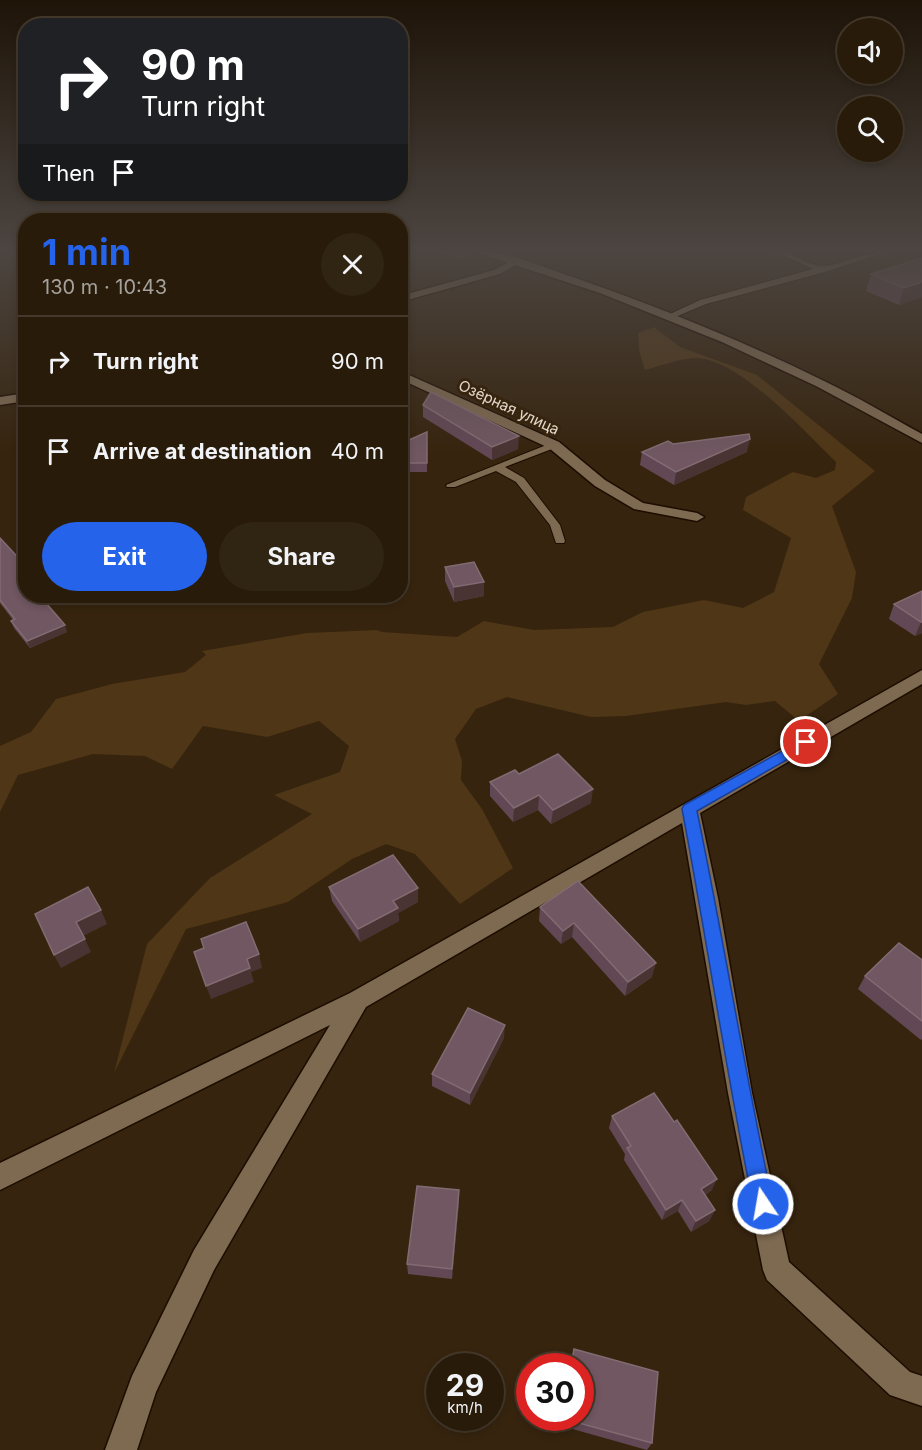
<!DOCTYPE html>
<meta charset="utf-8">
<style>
:root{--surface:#281b0a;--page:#302413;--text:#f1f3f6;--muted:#a5a19c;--line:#44392b;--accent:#2563eb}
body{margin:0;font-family:Inter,sans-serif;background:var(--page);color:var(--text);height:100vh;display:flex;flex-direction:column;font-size:22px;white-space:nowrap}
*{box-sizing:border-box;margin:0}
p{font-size:20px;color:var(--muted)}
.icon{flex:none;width:33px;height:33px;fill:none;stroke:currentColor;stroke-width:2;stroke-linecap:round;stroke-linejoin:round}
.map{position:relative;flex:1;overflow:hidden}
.drawer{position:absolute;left:18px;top:213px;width:390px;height:390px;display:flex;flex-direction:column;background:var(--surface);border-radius:24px;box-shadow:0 3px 9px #0003,0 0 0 2px var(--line)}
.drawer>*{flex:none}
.guide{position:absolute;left:18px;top:18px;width:390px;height:183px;border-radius:24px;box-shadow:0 3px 9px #0003,0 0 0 2px var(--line);background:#202124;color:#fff;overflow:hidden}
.tools{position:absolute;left:837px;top:18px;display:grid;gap:12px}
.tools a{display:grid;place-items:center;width:66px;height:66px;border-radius:50%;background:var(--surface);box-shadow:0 3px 9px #0003,0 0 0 2px var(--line);font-size:30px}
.speed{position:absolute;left:426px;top:1353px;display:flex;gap:12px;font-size:30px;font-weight:700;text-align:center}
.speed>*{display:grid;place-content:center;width:78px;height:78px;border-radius:50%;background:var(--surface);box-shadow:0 3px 9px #0003,0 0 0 2px var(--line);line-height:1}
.speed small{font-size:15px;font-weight:400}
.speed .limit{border:9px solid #d22;background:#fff;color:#111}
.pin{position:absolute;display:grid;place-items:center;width:51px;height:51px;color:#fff;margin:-26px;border:3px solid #fff;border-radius:50%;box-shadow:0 2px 6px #0007}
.me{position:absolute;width:66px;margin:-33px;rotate:348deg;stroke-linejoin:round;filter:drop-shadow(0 0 4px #0008)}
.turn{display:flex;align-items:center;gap:21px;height:126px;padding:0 24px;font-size:27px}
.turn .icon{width:78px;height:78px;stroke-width:2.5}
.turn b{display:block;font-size:42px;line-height:51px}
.then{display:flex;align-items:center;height:57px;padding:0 24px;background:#0003;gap:12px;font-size:22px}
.round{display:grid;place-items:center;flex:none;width:63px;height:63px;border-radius:32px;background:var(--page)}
.head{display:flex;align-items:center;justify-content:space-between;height:102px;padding:0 24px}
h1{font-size:36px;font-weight:700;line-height:45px;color:var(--accent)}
.action{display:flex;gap:12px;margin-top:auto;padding:12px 24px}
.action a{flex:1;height:69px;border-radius:36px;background:var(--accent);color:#fff;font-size:24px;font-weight:700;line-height:69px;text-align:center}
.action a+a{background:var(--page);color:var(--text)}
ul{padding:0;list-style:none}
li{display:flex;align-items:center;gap:18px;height:90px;padding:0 24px;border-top:2px solid var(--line)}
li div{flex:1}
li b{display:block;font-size:22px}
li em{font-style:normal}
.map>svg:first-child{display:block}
.green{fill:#4f3616}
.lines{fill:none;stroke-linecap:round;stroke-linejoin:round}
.service-casing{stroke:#1d0d00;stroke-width:2}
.minor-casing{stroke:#1d0d00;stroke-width:3}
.tertiary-casing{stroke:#1d0d00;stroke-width:3}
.path{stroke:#837361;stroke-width:2;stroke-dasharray:3 1.5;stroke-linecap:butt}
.service{fill:#7e6951;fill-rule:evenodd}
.minor{fill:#7e6951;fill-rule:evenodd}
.tertiary{fill:#7e6951;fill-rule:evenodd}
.wall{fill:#624855}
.shaded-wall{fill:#4a3333}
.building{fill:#705761;stroke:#826b72;stroke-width:1.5}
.route{fill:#2563eb;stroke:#184099;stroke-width:1.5}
.labels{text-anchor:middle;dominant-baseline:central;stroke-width:6;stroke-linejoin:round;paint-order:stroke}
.far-street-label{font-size:15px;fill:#e3d7ca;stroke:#36240e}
</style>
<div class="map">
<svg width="922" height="1450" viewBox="0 0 922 1450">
<rect width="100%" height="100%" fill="#36240e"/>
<!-- green -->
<path class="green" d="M654,327L680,347L757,375L875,471L832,506L856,572L852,598L819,664L838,694L799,721L775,701L746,705L726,702L626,716L591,717L507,697L476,709L455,739L462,761L461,780L482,809L513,868L460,904L415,854L386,844L352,859L288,902L186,929L114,1073L147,944L210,878L312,814L274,795L340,772L349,746L319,721L267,737L203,726L172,769L145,756L93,754L18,775L0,812V746L31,732L56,699L112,684L185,672L206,655L202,651L307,633L377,630L382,632L457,637L484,621L534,630L613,627L643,612L704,600L743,608L774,592L791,538L743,510L746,497L793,472L816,478L835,470L836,462C806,433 737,356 694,358C678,359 660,366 645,370L639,350L638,333Z"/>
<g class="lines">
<!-- service casing -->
<g class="service-casing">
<g id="service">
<path d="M775,251C791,251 803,263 819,266C832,269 869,250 889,251L825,272L706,304L675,317L668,315L700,300L813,269Z"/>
<path d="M554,442L559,445L557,447L505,467L524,478L560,525L565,541L564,543H556L550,525L516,482L496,471L455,487H447L446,485Z"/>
</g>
</g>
<!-- minor casing -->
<g class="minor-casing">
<g id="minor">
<path d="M513,260L521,262L500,274L400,302V296L494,270Z"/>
<path d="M400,371L559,442L605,480L643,503L697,513L704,517L697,521L634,509L595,486L549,448L400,379Z"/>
<path d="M26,393V401L0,405V397Z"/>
<path d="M922,670V684L700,813L718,898L752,1093L789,1262L910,1372L922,1376V1406L890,1395L767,1280L763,1270L728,1093L682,823L366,1007L214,1270L156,1392L137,1450H105L132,1376L194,1250L330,1025L0,1190V1163L350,993Z"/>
</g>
</g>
<!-- tertiary casing -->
<g class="tertiary-casing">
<path id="tertiary" d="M472,251C505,250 542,267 573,277C658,307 741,340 822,380C856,396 889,416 922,434V443L816,386L722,342L600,293Z"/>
</g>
<!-- path -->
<path class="path" d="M437,251L462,257"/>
<!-- service -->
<use href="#service" class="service"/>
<!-- minor -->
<use href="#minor" class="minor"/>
<!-- tertiary -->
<use href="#tertiary" class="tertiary"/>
</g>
<!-- wall -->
<g class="wall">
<path d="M922,258V297L899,305L866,291L871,274Z"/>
<path d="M423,405L518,449L492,460L423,417Z"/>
<path d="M427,441V472H400V444Z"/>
<path d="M673,444L747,452L674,485L640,465L642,452Z"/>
<path d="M0,538L26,596L67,632L30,648L14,628L11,621L13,620L0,603Z"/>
<path d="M445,567L484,582V596L454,602L445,581Z"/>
<path d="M922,591V633L915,636L889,619L894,604Z"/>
<path d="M519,774L591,803L551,824L538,810L513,822L490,796V782Z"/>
<path d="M578,881L652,977L625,996L572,937L561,944L539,921L540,907Z"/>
<path d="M329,887L418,888V902L398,913L399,921L360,942L332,901Z"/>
<path d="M922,960V1039L921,1040L858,989L865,976Z"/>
<path d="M504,1038L470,1105L432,1086V1074Z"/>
<path d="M612,1116L712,1190L705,1195L715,1210L709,1221L691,1232L678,1211L662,1220L624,1160L625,1154L609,1128Z"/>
<path d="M459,1190V1202L452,1279L408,1274L407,1264Z"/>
<path d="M574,1349L652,1443L647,1450L562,1426L563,1418H580V1366H570Z"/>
</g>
<!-- shaded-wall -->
<g class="shaded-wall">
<path d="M922,282V297L899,305L904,288Z"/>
<path d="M519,436L518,449L492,460V447Z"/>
<path d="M750,439L747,452L674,485L676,472Z"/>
<path d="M484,582V596L454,602V587Z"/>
<path d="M921,622H922V633L915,636Z"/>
<path d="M65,625L67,632L30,648L27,641Z"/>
<path d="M593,789L591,803L551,824L553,810Z"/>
<path d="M539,795L538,810L513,822L514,808Z"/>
<path d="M418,888V902L398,913L399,921L360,942L358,929L393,901Z"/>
<path d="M101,910L107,924L83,936L76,922Z"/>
<path d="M574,923L572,937L561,944L563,931Z"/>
<path d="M85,939L91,952L61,968L54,955Z"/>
<path d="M259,954L262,968L251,972L254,982L211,999L206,986L247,959Z"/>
<path d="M656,963L652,977L625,996L628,982Z"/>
<path d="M505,1025L504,1038L470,1105V1093Z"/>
<path d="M717,1179L712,1190L696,1200L701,1189Z"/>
<path d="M459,1190V1202L452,1279V1269Z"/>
<path d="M682,1200L678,1211L662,1220L666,1210Z"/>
<path d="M715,1210L709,1221L691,1232L696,1221Z"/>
</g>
<!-- building -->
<g class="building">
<path d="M922,258V282L904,288L871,274Z"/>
<path d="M431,392L519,436L492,447L423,405Z"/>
<path d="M427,432V463H400V444Z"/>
<path d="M749,434L750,439L676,472L642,452L668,441L673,444Z"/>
<path d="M0,538L26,566V596H40L65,625L27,641L11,621L15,619L0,600Z"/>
<path d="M474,562L484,582L454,587L445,567Z"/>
<path d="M922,591V622H921L894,604Z"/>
<path d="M558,754L593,789L553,810L539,795L514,808L490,782L515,770L519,774Z"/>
<path d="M393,855L418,888L393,901L398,908L358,929L329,887Z"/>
<path d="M578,881L656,963L628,982L574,923L563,931L540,907Z"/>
<path d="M88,887L101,910L76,922L85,939L54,955L35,914Z"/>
<path d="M246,922L259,954L247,959L250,968L206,986L194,952L204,948L201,939Z"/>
<path d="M899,943L922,960V1021L865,976Z"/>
<path d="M468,1008L505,1025L470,1093L432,1074Z"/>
<path d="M654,1093L674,1122L677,1120L717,1179L701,1189L715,1210L696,1221L682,1200L666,1210L627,1148L631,1146L612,1116Z"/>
<path d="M417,1186L459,1190L452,1269L407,1264Z"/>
<path d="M574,1349L658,1372L652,1443L564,1419V1418H580V1366H571Z"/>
</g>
<!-- sky -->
<linearGradient id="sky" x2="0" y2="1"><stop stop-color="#1e1408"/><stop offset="0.55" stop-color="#4c4541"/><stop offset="1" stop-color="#4c4541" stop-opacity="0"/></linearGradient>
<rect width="922" height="454" fill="url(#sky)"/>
<!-- route -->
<path class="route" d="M806,738L813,742L811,746L697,811C724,942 745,1073 773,1204L770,1211L763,1214L756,1211L753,1204C726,1072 707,940 682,809L684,805Z"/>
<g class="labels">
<!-- far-street labels -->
<g class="far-street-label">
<text transform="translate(509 407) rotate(25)">Озёрная улица</text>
</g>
</g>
</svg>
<div class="tools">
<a><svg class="icon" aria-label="sound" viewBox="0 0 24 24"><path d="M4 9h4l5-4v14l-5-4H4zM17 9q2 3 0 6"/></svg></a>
<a><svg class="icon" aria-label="search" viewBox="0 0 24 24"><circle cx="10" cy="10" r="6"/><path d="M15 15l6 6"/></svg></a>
</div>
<div class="speed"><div>29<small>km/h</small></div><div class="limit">30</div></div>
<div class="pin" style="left:806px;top:742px;background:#d93025"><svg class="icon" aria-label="arrive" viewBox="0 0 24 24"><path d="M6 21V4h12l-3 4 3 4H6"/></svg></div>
<svg class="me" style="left:763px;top:1204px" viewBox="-20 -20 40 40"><circle r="17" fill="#2563eb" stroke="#fff" stroke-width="3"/><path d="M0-11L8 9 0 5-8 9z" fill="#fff"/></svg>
<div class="guide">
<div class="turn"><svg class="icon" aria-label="right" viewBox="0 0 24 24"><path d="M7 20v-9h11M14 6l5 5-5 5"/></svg><div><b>90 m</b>Turn right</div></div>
<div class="then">Then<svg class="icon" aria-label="arrive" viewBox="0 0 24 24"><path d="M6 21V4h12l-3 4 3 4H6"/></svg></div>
</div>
<section class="drawer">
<div class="head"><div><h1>1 min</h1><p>130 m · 10:43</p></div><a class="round"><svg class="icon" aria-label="close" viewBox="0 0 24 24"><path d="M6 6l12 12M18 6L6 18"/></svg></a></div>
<ul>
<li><svg class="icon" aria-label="right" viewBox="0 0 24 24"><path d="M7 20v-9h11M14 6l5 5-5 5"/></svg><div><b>Turn right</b></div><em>90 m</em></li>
<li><svg class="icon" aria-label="arrive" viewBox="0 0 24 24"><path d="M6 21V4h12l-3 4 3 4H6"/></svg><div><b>Arrive at destination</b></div><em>40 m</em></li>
</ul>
<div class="action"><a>Exit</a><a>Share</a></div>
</section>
</div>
